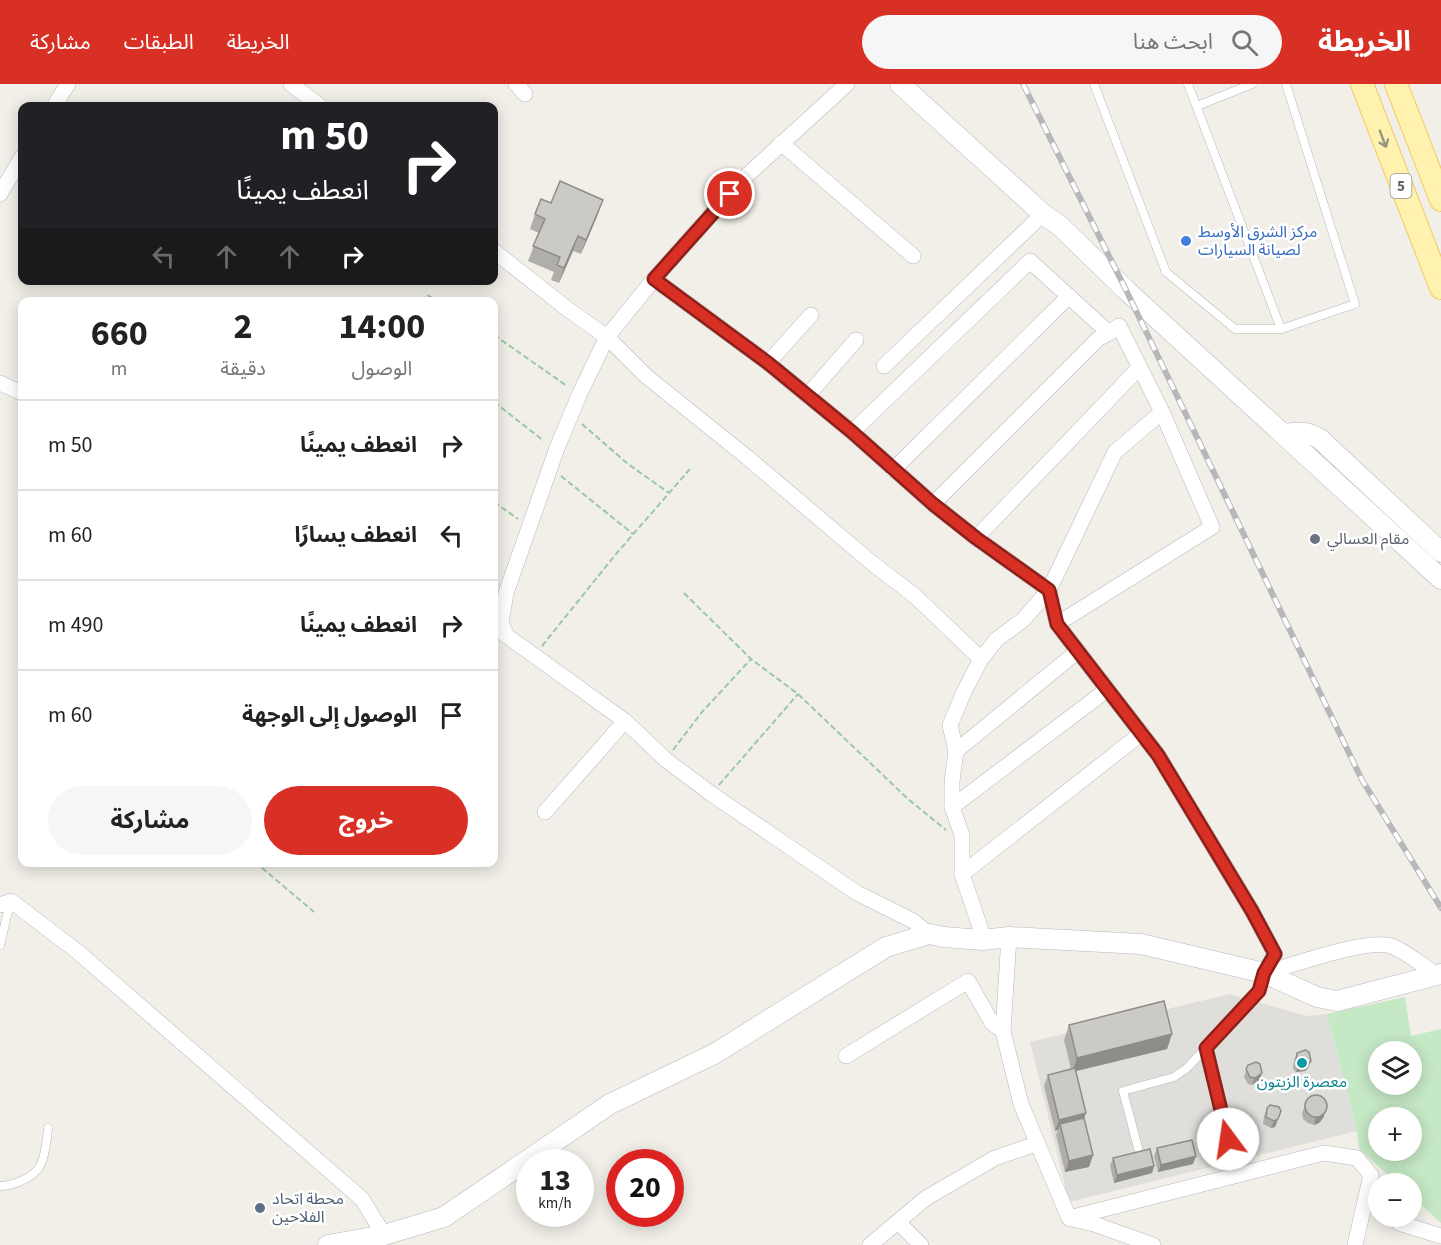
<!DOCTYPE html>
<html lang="ar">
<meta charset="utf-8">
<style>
:root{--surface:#fff;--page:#f6f6f6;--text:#222;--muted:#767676;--line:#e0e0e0;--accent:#d93025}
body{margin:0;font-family:"Source Sans 3","Noto Sans Arabic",sans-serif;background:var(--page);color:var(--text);direction:rtl;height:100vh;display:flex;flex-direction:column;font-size:22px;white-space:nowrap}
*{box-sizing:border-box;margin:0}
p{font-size:20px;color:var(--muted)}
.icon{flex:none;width:33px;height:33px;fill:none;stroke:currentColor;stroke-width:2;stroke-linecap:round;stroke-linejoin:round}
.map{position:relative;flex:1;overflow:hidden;direction:ltr}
.drawer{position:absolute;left:18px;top:213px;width:480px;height:570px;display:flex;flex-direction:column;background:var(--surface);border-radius:12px;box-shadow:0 3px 15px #0003;direction:rtl}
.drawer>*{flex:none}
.hud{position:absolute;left:18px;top:18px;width:480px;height:183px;border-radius:12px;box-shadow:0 3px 15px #0003;direction:rtl;background:#202124;color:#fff;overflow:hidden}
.tools{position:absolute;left:1368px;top:957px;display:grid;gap:12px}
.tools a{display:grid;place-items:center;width:54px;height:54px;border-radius:50%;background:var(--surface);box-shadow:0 3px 15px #0003;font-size:30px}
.speed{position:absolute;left:516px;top:1065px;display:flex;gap:12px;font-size:30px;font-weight:700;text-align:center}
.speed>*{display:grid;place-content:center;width:78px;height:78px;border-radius:50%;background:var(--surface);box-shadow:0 3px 15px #0003;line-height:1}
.speed small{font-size:15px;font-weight:400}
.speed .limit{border:9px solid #d22;background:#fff;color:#111}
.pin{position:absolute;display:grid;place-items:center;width:51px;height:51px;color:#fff;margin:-26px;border:3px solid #fff;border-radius:50%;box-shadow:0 2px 6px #0007}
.me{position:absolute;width:66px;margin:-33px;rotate:346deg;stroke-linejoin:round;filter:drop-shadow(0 0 4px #0008)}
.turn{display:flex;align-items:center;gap:21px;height:126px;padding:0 30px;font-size:27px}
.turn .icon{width:78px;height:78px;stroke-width:2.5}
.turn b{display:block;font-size:42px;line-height:51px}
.lanes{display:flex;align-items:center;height:57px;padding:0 30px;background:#0003;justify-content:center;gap:30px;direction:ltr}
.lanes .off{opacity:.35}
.eta{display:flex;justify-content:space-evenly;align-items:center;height:102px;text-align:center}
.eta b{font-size:36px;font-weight:700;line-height:42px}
.primary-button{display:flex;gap:12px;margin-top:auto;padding:12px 30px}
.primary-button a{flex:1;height:69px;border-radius:36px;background:var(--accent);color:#fff;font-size:24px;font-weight:700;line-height:69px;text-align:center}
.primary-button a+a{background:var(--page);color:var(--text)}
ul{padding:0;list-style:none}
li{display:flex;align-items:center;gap:18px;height:90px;padding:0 30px;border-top:2px solid var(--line)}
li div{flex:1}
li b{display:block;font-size:22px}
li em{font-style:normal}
header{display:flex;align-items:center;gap:36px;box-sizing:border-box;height:84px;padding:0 30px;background:var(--accent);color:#fff}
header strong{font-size:28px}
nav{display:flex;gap:33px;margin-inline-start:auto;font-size:21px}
.search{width:420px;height:54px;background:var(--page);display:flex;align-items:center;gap:15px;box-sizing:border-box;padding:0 21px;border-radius:33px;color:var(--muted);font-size:22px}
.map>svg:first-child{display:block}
.industrial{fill:#e0deda}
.green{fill:#c5e8c5;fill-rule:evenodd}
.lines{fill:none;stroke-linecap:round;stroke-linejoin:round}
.lane-casing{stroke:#b5b8bc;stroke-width:9}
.street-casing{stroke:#b5b8bc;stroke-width:16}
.secondary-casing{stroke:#b6babf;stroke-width:21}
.primary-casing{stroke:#f2c960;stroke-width:24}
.path{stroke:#9cc7a9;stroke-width:2;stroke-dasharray:6 3;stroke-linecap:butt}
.lane{stroke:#fff;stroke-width:8}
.street{stroke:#fff;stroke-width:15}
.secondary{stroke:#fff;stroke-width:20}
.primary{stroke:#fff2af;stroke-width:22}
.rail-casing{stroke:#b6b7b8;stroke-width:6}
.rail{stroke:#fff;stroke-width:4;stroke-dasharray:11;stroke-linecap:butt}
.wall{fill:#afaea9}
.shaded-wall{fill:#8f8d8a}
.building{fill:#cccac5;stroke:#8f8d8a;stroke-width:1.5}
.oneway{stroke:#979581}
.route-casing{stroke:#8d1f18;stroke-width:15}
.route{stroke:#d93025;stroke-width:10}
.shop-dot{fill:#3f7fe0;stroke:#fff;stroke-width:2}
.worship-dot{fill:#6b7280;stroke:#fff;stroke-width:2}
.culture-dot{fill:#0f9aa8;stroke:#fff;stroke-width:2}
.service-dot{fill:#5c6f8a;stroke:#fff;stroke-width:2}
.labels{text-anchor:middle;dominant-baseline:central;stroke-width:5;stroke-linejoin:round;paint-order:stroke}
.shield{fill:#fff;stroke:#8f9295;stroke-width:1.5}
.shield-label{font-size:15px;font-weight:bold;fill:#5f6368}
.shop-label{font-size:16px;fill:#366cbe;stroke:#fff;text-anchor:start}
.worship-label{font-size:16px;fill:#5b616d;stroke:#fff;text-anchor:start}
.culture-label{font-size:16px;fill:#0d838f;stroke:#fff}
.service-label{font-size:16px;fill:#4e5e75;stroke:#fff;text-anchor:start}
</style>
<header>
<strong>الخريطة</strong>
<div class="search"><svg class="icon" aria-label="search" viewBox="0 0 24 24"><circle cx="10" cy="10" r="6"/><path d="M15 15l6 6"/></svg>ابحث هنا</div>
<nav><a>الخريطة</a><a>الطبقات</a><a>مشاركة</a></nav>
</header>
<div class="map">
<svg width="1441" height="1161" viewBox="0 0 1441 1161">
<rect width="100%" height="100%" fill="#f1efe8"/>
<!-- industrial -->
<path class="industrial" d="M1230,910L1307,932L1327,930L1357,1047L1069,1118L1030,958Z"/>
<!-- green -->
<path class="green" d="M1405,913L1411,952L1441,945V1139L1412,1112V1100L1397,1099L1359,1065L1357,1047L1327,930ZM1378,968H1412V1000H1378ZM1378,1034H1412V1066H1378Z"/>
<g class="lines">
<!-- lane casing -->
<g class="lane-casing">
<g id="lane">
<path d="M1094,0L1166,188L1235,245H1281L1355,220L1286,0"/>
<path d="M1188,0L1281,245"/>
<path d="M1197,22L1252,0"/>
<path d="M0,861L10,819"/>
<path d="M1206,964L1228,1055"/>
<path d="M1138,1064L1123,1007L1174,993L1187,984L1259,907L1264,890"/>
<path d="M0,1102C12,1102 30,1095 38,1085C45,1077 47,1055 48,1044"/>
</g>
</g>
<!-- street casing -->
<g class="street-casing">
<g id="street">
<path d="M291,0L320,22"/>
<path d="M516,0L525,10"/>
<path d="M54,22L68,0"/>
<path d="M781,59L913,172"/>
<path d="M0,110L22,73"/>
<path d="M494,167L570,227L607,253L646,292L748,374L872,479L915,512L981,575"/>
<path d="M654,195L768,279L852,348L933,420L976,454L1049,506L1057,540L1158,671L1252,827L1275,870L1264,889"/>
<path d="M768,279L811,231"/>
<path d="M884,282L1043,130"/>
<path d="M0,299L22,309"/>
<path d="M807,312L856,256"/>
<path d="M852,348L1030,177L1109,249L1119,242L1162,328L1212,443L1057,540"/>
<path d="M893,386L1069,212"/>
<path d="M933,420L1098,255L1109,249"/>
<path d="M976,454L1139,284"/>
<path d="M500,547L625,637L666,676L713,711L857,809L913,837L929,850"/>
<path d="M507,552L501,539L506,509L557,364L580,309L607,253L654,195L743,95L847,0"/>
<path d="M956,667L1078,567"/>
<path d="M952,723L1108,605"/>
<path d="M545,728L625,637"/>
<path d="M962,790L1142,649"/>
<path d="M0,821L11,817L78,868L362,1115L384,1151"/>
<path d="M1009,853L1003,947L1021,1020L1069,1134"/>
<path d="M982,856L981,846L962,790V751L952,723V697L956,667L950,641L964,608L981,575L997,555L1023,536L1049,506L1115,368L1162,328"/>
<path d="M1264,889C1291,882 1371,852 1394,863C1409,870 1423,882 1437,891"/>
<path d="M846,972L968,897L992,939L1003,947"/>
<path d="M1069,1134L1324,1069L1357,1074L1371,1091L1355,1161"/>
<path d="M1072,1135L1094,1140L1153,1161"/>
<path d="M898,1138L921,1161"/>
<path d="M1399,1139L1441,1152"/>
<path d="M870,1161L926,1114L995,1074L1036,1060"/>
</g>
</g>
<!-- secondary casing -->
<g class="secondary-casing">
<g id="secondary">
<path d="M900,0L1043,130L1060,142L1126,206L1441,495"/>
<path d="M1284,350C1298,348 1307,347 1320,355L1441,468"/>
<path d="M328,1161L384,1151L444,1133L610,1020L714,970L886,863L929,850L944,853L982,856L1009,853L1141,860L1264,889L1317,913L1337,917L1441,890"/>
</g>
</g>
<!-- primary casing -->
<g class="primary-casing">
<g id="primary">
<path d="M1362,0L1441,204"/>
<path d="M1396,0L1441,116"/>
</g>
</g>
<!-- path -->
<g class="path">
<path d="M422,218L427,211L439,218"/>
<path d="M494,251L567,302"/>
<path d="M494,318L544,357"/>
<path d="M582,340L628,380L669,409"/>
<path d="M561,392L633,450"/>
<path d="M494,418L518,435"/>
<path d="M684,509L751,575L798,610L908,715L946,746"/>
<path d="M542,562L616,470L690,385"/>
<path d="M673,666L702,628L751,575"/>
<path d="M719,701L798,610"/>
<path d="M255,778L314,828"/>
</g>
<!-- lane -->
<use href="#lane" class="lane"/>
<!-- street -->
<use href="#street" class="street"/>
<!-- secondary -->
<use href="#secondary" class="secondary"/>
<!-- primary -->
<use href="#primary" class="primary"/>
<!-- rail casing -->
<g class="rail-casing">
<path id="rail" d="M1023,0L1126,206L1362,696L1441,824"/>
</g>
<!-- rail -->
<use href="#rail" class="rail"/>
</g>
<!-- wall -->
<g class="wall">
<path d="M551,119L598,130L581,170L573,167L559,199L551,196L554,188L528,177L539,149L530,145L535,130Z"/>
<path d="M1069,941L1172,950L1167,965L1076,987L1084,1035L1093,1071L1089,1083L1065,1088L1056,1051L1058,1046L1055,1047L1044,1002L1048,991L1071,985L1064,956Z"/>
<path d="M1297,969L1311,977L1308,984L1305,987L1296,988L1293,985L1294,976Z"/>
<path d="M1248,981L1262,989L1259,996L1252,1001L1248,1000L1244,993Z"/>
<path d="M1307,1016L1326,1026L1323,1034L1319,1039L1314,1041L1308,1039L1303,1035L1302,1029Z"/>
<path d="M1267,1024L1281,1027L1275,1043L1271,1044L1263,1040L1264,1032Z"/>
<path d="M1157,1064L1193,1080L1158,1088L1154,1072Z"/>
<path d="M1113,1074L1154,1082L1152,1089L1114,1099L1110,1082Z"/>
</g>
<!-- shaded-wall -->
<g class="shaded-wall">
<path d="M603,116L598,130L581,170L586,156Z"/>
<path d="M578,152L573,167L559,199L564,184Z"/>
<path d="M1172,950L1167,965L1072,988L1077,974Z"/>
<path d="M1311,977L1308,984L1305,987L1296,988L1299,981Z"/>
<path d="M1262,989L1259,996L1252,1001L1255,994Z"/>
<path d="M1326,1026L1323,1034L1319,1039L1314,1041L1316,1033Z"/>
<path d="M1086,1029L1082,1040H1060L1058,1046L1055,1047L1059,1036Z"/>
<path d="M1278,1035L1275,1043L1271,1044L1274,1037Z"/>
<path d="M1093,1071L1089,1083L1065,1088L1069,1077Z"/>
<path d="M1196,1072L1193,1080L1158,1088L1161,1081Z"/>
<path d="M1154,1082L1152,1089L1114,1099L1117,1091Z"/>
</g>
<!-- building -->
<g class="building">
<path d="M560,97L603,116L586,156L578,152L564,184L557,181L560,173L533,162L545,135L535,130L541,115L551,119Z"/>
<path d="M1164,917L1172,950L1077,974L1069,941Z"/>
<path d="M1305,966L1309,968L1311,977L1308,980L1299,981L1296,977L1297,969Z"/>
<path d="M1256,978L1260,980L1262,989L1255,994L1250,993L1246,985L1248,981Z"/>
<path d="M1075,984L1086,1029L1059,1036L1048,991Z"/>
<circle cx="1316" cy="1022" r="11"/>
<path d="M1270,1021L1279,1023L1281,1027L1278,1035L1274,1037L1266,1033L1267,1024Z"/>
<path d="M1084,1034L1093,1071L1069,1077L1060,1040Z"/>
<path d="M1192,1056L1196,1072L1161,1081L1157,1064Z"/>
<path d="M1150,1065L1154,1082L1117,1091L1113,1074Z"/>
</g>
<!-- one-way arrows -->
<defs><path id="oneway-shaft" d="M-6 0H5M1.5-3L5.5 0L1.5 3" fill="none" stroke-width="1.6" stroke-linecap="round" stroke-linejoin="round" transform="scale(1.5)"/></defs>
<use class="oneway" href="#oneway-shaft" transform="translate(1383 55) rotate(69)"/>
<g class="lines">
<!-- route casing -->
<g class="route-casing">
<path id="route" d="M730,110L654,195L768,279L852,348L933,420L976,454L1049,506L1057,540L1158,671L1252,827L1275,870L1264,889L1259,907L1206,964L1228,1055"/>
</g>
<!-- route -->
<use href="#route" class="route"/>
</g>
<!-- markers -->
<circle class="shop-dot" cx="1186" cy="157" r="6"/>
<circle class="worship-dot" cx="1315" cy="455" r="6"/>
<circle class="culture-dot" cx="1302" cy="979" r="6"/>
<circle class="service-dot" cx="260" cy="1124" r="6"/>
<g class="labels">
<!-- shield labels -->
<rect class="shield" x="1390.5" y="90" width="21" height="24" rx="4.5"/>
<g class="shield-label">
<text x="1401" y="102">5</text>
</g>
<!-- shop labels -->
<g class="shop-label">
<text x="1198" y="148">مركز الشرق الأوسط<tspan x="1198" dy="18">لصيانة السيارات</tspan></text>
</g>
<!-- worship labels -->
<g class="worship-label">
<text x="1327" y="455">مقام العسالي</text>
</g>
<!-- culture labels -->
<g class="culture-label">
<text x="1302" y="998">معصرة الزيتون</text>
</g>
<!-- service labels -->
<g class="service-label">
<text x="272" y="1115">محطة اتحاد<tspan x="272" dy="18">الفلاحين</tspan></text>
</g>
</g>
</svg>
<div class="tools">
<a><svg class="icon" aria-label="layers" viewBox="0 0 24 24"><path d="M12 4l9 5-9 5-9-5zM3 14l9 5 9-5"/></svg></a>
<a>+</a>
<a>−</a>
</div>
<div class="speed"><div>13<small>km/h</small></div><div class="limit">20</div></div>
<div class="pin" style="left:730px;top:110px;background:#d93025"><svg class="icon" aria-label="arrive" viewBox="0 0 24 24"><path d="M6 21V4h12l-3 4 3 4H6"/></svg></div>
<svg class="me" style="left:1228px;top:1055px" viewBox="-20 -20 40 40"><circle r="19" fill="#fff"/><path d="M0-13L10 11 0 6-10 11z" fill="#d93025"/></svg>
<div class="hud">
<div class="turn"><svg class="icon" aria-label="right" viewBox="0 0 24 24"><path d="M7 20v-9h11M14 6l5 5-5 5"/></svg><div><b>50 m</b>انعطف يمينًا</div></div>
<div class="lanes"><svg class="icon off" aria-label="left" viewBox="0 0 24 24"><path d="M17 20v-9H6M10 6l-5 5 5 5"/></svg><svg class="icon off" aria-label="ahead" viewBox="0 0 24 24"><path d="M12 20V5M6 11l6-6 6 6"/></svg><svg class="icon off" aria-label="ahead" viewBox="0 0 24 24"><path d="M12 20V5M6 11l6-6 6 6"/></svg><svg class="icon" aria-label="right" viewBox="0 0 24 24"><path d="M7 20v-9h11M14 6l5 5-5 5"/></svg></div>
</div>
<section class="drawer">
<div class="eta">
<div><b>14:00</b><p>الوصول</p></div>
<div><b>2</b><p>دقيقة</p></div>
<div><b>660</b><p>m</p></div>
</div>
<ul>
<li><svg class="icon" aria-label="right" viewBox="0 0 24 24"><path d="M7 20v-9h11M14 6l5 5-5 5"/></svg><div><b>انعطف يمينًا</b></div><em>50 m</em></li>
<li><svg class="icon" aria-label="left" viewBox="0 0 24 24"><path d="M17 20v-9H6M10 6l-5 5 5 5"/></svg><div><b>انعطف يسارًا</b></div><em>60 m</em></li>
<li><svg class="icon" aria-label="right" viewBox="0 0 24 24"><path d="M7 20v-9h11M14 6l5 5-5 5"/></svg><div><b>انعطف يمينًا</b></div><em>490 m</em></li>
<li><svg class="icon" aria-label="arrive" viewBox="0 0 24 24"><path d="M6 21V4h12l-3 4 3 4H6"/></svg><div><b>الوصول إلى الوجهة</b></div><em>60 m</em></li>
</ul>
<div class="primary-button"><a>خروج</a><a>مشاركة</a></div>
</section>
</div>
